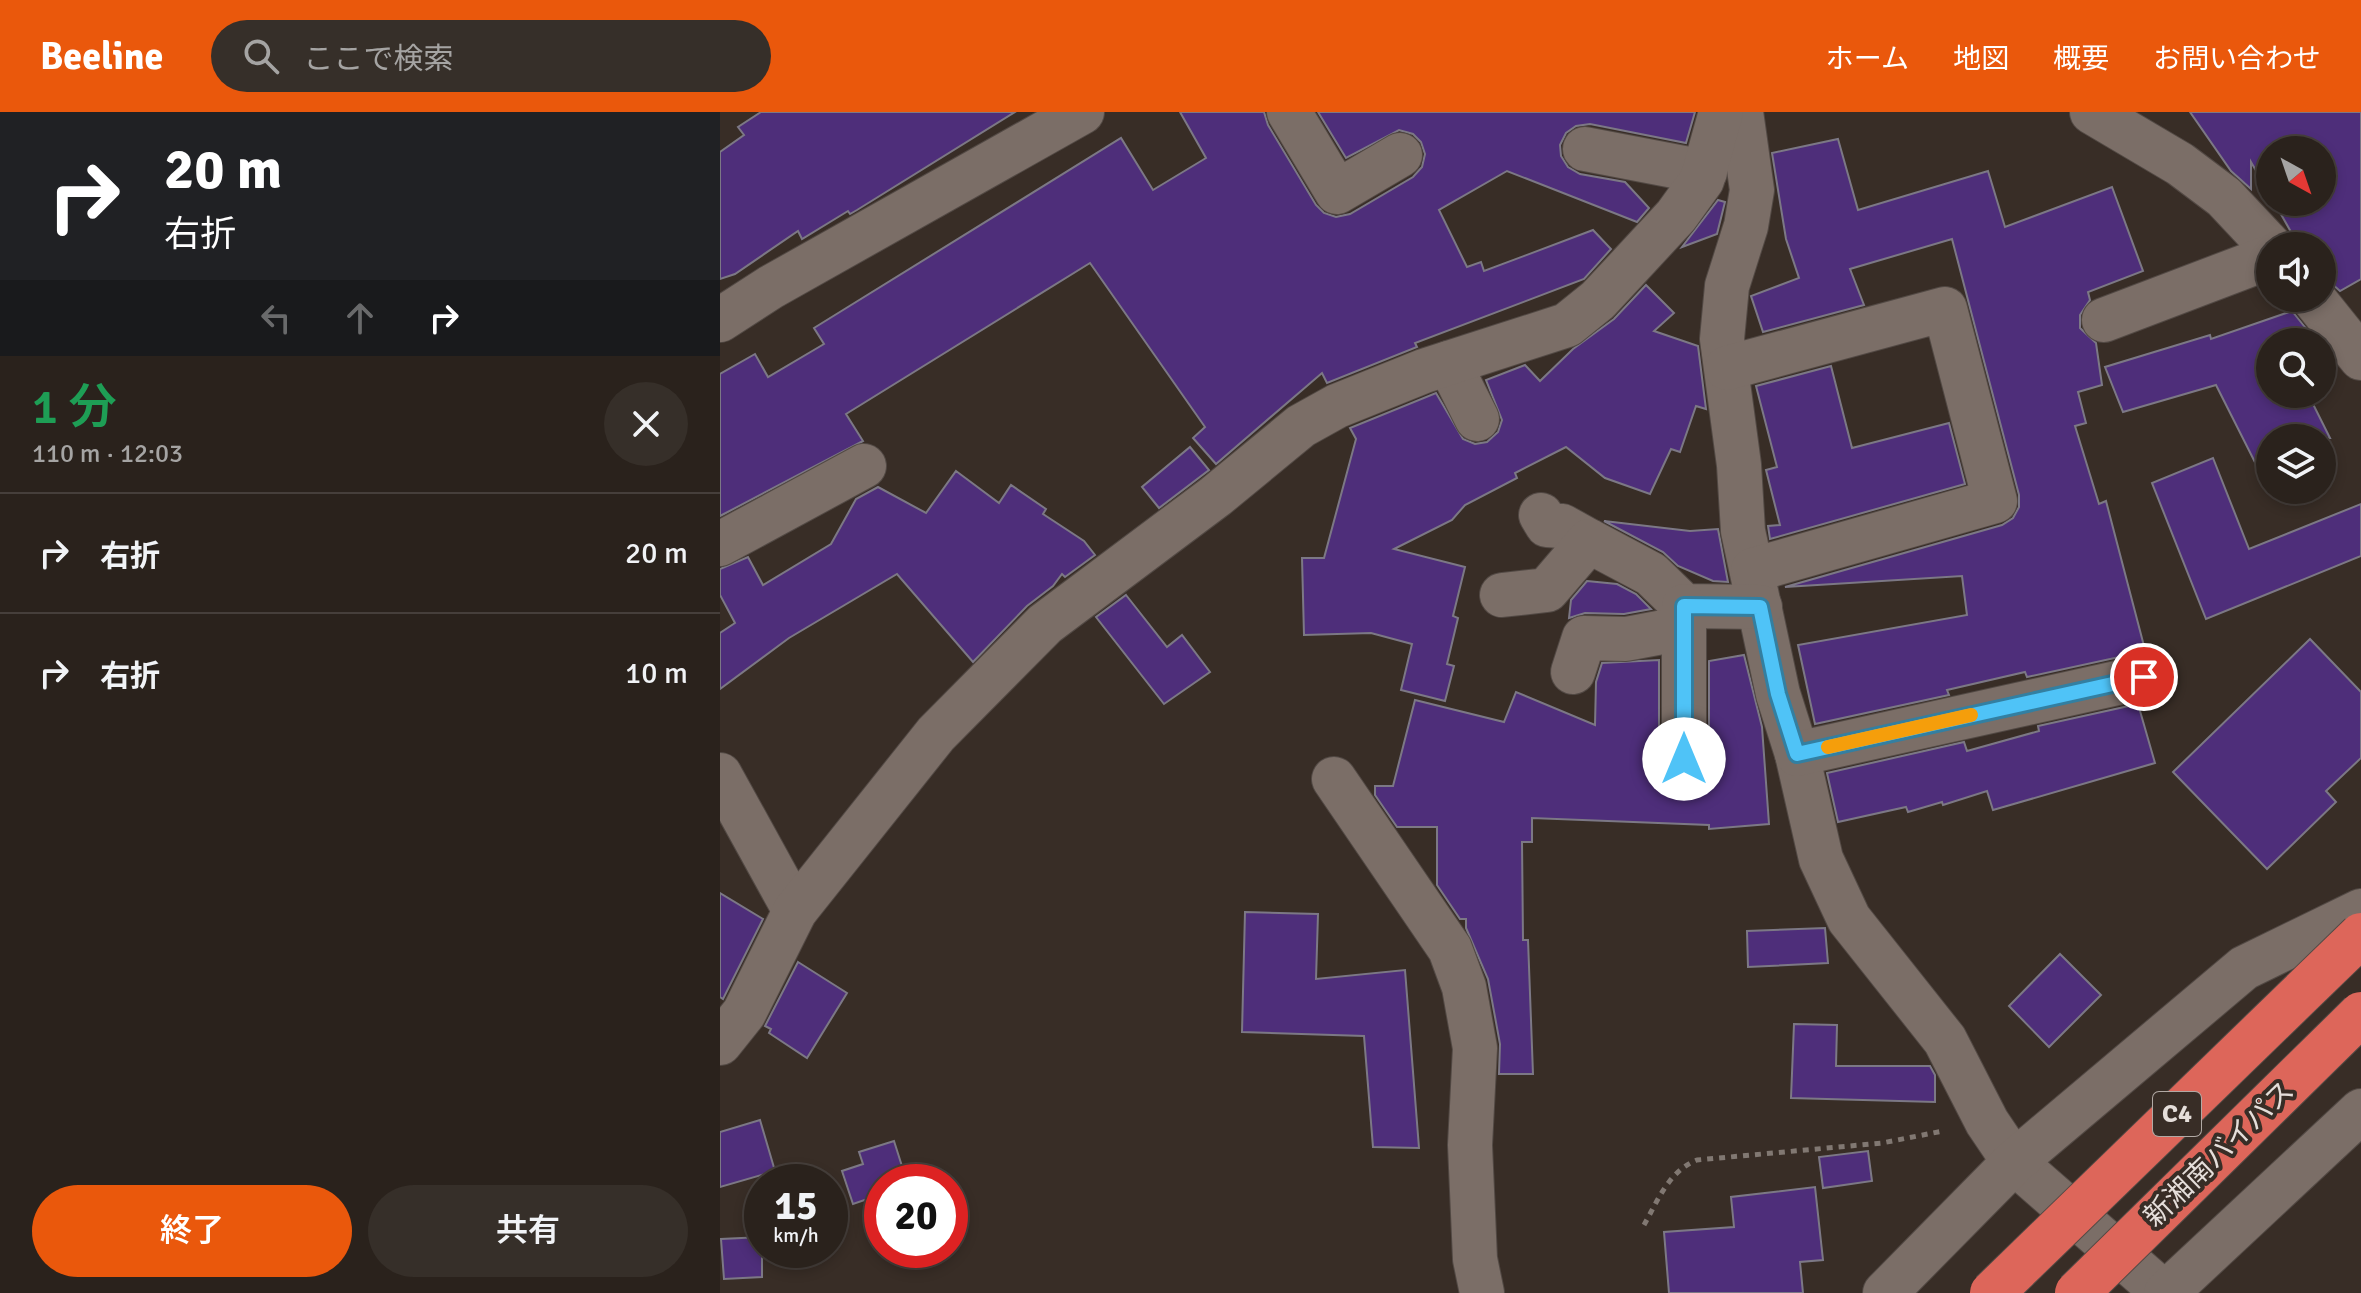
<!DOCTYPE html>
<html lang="ja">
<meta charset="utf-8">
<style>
:root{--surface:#2a221c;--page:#362f29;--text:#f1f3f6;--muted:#a5a4a3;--line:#463f3b;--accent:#ea580c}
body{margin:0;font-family:Signika,"Noto Sans JP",sans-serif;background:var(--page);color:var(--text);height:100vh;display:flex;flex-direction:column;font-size:30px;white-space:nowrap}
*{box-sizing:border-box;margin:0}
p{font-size:26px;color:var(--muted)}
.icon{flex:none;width:44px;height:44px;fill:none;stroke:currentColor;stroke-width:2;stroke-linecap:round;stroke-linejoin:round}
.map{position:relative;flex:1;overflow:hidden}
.sheet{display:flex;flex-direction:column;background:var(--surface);width:720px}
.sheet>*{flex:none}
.guide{background:#202124;color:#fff;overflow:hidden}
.needle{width:52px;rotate:140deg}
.tools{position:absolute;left:1536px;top:24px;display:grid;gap:16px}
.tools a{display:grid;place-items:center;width:80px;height:80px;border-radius:50%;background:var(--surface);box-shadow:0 4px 12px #0003,0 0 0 2px var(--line);font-size:40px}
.speed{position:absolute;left:24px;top:1052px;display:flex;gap:16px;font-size:40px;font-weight:700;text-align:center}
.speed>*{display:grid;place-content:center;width:104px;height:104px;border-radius:50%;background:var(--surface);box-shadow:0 4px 12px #0003,0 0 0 2px var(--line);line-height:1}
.speed small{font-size:20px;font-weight:400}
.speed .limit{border:12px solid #d22;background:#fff;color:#111}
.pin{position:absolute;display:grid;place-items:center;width:68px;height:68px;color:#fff;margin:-34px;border:4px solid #fff;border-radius:50%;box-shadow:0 2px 8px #0007}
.me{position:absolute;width:88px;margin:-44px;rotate:0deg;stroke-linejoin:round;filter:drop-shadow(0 0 6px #0008)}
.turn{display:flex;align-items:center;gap:28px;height:168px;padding:0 32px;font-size:36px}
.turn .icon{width:104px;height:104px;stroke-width:2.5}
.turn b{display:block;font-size:56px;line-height:68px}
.lanes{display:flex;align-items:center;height:76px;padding:0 32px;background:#0003;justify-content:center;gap:40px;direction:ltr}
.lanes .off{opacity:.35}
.round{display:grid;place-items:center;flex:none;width:84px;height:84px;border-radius:42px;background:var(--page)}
.head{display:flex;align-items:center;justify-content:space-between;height:136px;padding:0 32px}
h1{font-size:48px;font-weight:600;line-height:60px;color:#1e9e55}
.primary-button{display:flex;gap:16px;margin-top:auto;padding:16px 32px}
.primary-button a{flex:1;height:92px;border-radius:48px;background:var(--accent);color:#fff;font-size:32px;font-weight:600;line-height:92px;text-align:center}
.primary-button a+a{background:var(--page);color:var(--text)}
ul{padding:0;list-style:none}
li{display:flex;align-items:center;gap:24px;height:120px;padding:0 32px;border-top:2px solid var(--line)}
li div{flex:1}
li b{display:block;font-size:30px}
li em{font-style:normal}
header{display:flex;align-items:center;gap:48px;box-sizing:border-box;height:112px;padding:0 40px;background:var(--accent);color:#fff}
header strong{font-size:38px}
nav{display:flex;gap:44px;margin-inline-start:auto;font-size:28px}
.search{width:560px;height:72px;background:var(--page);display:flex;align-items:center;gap:20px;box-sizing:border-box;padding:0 28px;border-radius:44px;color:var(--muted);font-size:30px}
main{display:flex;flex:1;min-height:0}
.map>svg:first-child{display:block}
.building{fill:#4e2e7a;stroke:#7c7885;stroke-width:2}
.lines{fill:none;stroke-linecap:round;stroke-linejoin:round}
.minor-casing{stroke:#524944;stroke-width:46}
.path{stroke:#817872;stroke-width:5;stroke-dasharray:6 6;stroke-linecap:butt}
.minor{stroke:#7b6e67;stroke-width:44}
.highway-bridge-casing{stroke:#524944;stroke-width:46;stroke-linecap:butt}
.highway-bridge{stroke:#dd665a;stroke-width:44}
.route-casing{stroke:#337fa1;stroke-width:20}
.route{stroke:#4fc3f7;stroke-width:14}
.slow{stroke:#f59e0b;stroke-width:14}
.labels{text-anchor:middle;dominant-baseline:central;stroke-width:8;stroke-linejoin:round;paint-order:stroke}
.shield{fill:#382d26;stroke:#b1a9a4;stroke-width:2}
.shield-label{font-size:26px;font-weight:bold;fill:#e5deda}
.street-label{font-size:28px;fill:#e5deda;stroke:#382d26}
</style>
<header>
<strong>Beeline</strong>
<div class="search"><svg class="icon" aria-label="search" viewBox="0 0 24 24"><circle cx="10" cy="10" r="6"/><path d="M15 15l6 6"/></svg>ここで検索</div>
<nav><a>ホーム</a><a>地図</a><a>概要</a><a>お問い合わせ</a></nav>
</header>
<main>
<section class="sheet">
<div class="guide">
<div class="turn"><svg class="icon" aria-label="right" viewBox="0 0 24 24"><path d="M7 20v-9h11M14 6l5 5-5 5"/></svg><div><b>20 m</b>右折</div></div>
<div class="lanes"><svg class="icon off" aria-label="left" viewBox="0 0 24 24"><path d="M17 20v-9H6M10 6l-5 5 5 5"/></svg><svg class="icon off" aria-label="ahead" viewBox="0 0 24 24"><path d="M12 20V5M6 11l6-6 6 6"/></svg><svg class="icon" aria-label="right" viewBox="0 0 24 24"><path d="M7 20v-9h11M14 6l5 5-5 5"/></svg></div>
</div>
<div class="head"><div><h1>1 分</h1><p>110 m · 12:03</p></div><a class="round"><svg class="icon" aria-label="close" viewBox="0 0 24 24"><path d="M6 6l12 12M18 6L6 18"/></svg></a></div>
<ul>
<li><svg class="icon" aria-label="right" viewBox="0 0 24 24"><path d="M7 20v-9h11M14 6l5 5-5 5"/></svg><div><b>右折</b></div><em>20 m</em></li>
<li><svg class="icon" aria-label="right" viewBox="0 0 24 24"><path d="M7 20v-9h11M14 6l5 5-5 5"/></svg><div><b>右折</b></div><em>10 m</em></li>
</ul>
<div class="primary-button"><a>終了</a><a>共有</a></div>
</section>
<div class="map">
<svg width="1641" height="1181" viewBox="0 0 1641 1181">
<rect width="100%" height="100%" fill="#382d26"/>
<!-- building -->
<g class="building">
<path d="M41,0H295L137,98L130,102L128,99L82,127L78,119L15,162L0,167V40L24,23L18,15Z"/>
<path d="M460,0H544L548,13L596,93L604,101L616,105L630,102L693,65L702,55L705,42L701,30L693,22L679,18L626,46L598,0H975L966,31L870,12L856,14L846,21L840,33L841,44L848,55L860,62L905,70L929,96L917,110L787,59L719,98L747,155L761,150L764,159L873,118L891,137L864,167L695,231L697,235L607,271L602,261L496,352L473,326L485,315L370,151L126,302L143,329L0,404V262L35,242L48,265L104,232L94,216L401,26L433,78L486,46Z"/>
<path d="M1470,0H1641V167L1620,179L1602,163V134H1579L1554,90H1602V38H1550V83L1531,50V77L1511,59Z"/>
<path d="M1118,27L1138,98L1268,59L1285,115L1392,75L1423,159L1368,180L1370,188L1360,203V216L1376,231L1382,273L1358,280L1366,311L1355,314L1379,392L1386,389L1424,534L1403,539L1404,544L1307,565L1305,560L1227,578L1229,583L1095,612L1078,533L1247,503L1242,464L1065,475L1282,413L1293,406L1299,395V383L1232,127L1130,157L1144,193L1043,220L1031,184L1079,166L1066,127L1052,41Z"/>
<path d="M998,88L1005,90L997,122L962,135Z"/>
<path d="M926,173L954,201L934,219L978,234L986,297L976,294L960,340L951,337L930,382L885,366L846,335L795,361L797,366L745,393L732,408L674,437L745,455L733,504L738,506L727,552L734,554L725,589L681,578L692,532L651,521L584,523L582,446H604L636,327L630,316L716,281L743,327L755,332L767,330L778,320L782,308L766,268L805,253L820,269L853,237L894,207Z"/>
<path d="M1572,199L1596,229L1550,230V282H1588L1610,326H1550V380L1496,273L1403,300L1385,255L1490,223L1491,227Z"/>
<path d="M1111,254L1132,336L1229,311L1245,372L1050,427L1048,414L1060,413L1046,358L1057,355L1036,274Z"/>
<path d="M470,335L489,358L439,396L422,375Z"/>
<path d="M1493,346L1529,437L1641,392V444L1486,507L1432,371Z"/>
<path d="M236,359L279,391L291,373L326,397L323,402L364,429L375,443L345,465L342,462L333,474L307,494L253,550L177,462L69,526L0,577V521L15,511L0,483V457L28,445L43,473L111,432L136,387L158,375L206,401Z"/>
<path d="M884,409L970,419L998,417L1008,470L993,469L958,454L943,440Z"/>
<path d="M867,469L897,472L916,482L931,497L904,502L865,501L849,506L851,488Z"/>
<path d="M406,483L447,535L462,523L490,560L444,592L376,505Z"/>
<path d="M1590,527L1641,580V646L1606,679L1616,690L1547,757L1453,660Z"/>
<path d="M1024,543L1042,615L1049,712L989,717V713L812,706V730H802L803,828H808L813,962H779L780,932L768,867L746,816V807H740L717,773V715H677L655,683V674H673L695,588L784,610L796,580L875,613L876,570L882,551L939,548V648L942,659L951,668L965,672L976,669L985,660L989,648V549Z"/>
<path d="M1418,592L1435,651L1273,698L1267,679L1223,693L1222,690L1188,700L1186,695L1118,710L1107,661L1244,630L1247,639L1319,619L1318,614Z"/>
<path d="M0,781L43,807L3,887L0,885Z"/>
<path d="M525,800L598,802L596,867L685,858L699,1036L653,1035L644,924L522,920Z"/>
<path d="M1105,816L1108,851L1028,855L1027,819Z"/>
<path d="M1340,842L1381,883L1329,935L1289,894Z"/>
<path d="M78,850L127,881L87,946L49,921L51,917L45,914Z"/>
<path d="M1074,912L1117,913L1116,954H1210L1215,963V990L1071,986Z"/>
<path d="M40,1008L55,1059L0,1075V1020Z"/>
<path d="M174,1029L187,1070H162V1082L133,1092L122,1059L143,1052L139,1040Z"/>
<path d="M1148,1039L1152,1069L1103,1076L1099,1045Z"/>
<path d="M1095,1075L1103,1148L1080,1150L1083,1181H949L944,1120L1014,1115L1011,1085Z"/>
<path d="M42,1125V1165L4,1167L1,1127Z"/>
</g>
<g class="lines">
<!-- minor casing -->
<g class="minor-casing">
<g id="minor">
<path d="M569,0L617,80L680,43"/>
<path d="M1021,0L1032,78L1026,114L1007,174L1002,227L1019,353L1023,419L1058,582L1077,642L1101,747L1129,807L1225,928L1267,1010L1294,1050L1444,1181"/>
<path d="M1372,0L1460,52L1504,85L1550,134"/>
<path d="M865,37L985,60"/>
<path d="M1593,186L1641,246"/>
<path d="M0,208L51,175L362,0"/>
<path d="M1384,208L1550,145"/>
<path d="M729,251L757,307"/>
<path d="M1007,256L1225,197L1275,389L1033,458"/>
<path d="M821,403L827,413L842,414L869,429"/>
<path d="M0,432L144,354"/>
<path d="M782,483L827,478L869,429L931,462L964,494L1040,495"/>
<path d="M853,560L864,526L906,527L964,516"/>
<path d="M1077,642L1424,565"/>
<path d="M964,647V494"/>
<path d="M0,663L75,799"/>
<path d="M614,667L730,837L744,875L755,936L750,1033L755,1147L762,1181"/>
<path d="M0,931L24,901L75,799L216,622L325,512L496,384L581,314L617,294L704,259L847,213L878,188L956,104L982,68L1001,0"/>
<path d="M1165,1181L1294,1050L1524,856L1641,799"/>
<path d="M1446,1181L1641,999"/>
</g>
</g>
<!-- path -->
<path class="path" d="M924,1113C938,1088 949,1059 977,1048L1162,1031L1223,1019"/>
<!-- minor -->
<use href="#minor" class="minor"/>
<!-- highway-bridge casing -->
<g class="highway-bridge-casing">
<g id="highway-bridge">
<path d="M1272,1181L1641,823"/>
<path d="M1357,1181L1641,902"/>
</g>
</g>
<!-- highway-bridge -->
<use href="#highway-bridge" class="highway-bridge"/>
</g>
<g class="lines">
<!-- route casing -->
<g class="route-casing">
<path id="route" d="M964,647V494L1040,495L1058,582L1077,642L1424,565"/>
</g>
<!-- route -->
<use href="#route" class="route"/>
<!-- slow -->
<path class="slow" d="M1108,635L1251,603"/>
</g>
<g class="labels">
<!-- shield labels -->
<rect class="shield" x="1433" y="980" width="48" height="44" rx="6"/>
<g class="shield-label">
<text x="1457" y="1002">C4</text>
</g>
<!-- street labels -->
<g class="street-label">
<text transform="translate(1499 1042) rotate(-44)">新湘南バイパス</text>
</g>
</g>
</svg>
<div class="tools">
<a><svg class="needle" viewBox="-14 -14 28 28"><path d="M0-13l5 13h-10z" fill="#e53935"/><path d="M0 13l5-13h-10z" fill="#a5a4a3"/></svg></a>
<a><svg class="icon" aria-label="sound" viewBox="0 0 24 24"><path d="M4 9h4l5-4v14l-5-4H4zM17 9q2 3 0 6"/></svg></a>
<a><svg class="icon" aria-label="search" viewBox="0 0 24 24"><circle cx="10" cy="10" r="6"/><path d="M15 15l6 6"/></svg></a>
<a><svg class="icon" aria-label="layers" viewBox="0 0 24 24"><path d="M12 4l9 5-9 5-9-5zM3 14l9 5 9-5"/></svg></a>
</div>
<div class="speed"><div>15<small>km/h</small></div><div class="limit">20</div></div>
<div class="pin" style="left:1424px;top:565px;background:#d93025"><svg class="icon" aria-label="arrive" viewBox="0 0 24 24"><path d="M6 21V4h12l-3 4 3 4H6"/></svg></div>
<svg class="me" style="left:964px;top:647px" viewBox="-20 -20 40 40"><circle r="19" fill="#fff"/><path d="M0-13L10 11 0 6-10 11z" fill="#4fc3f7"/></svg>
</div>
</main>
